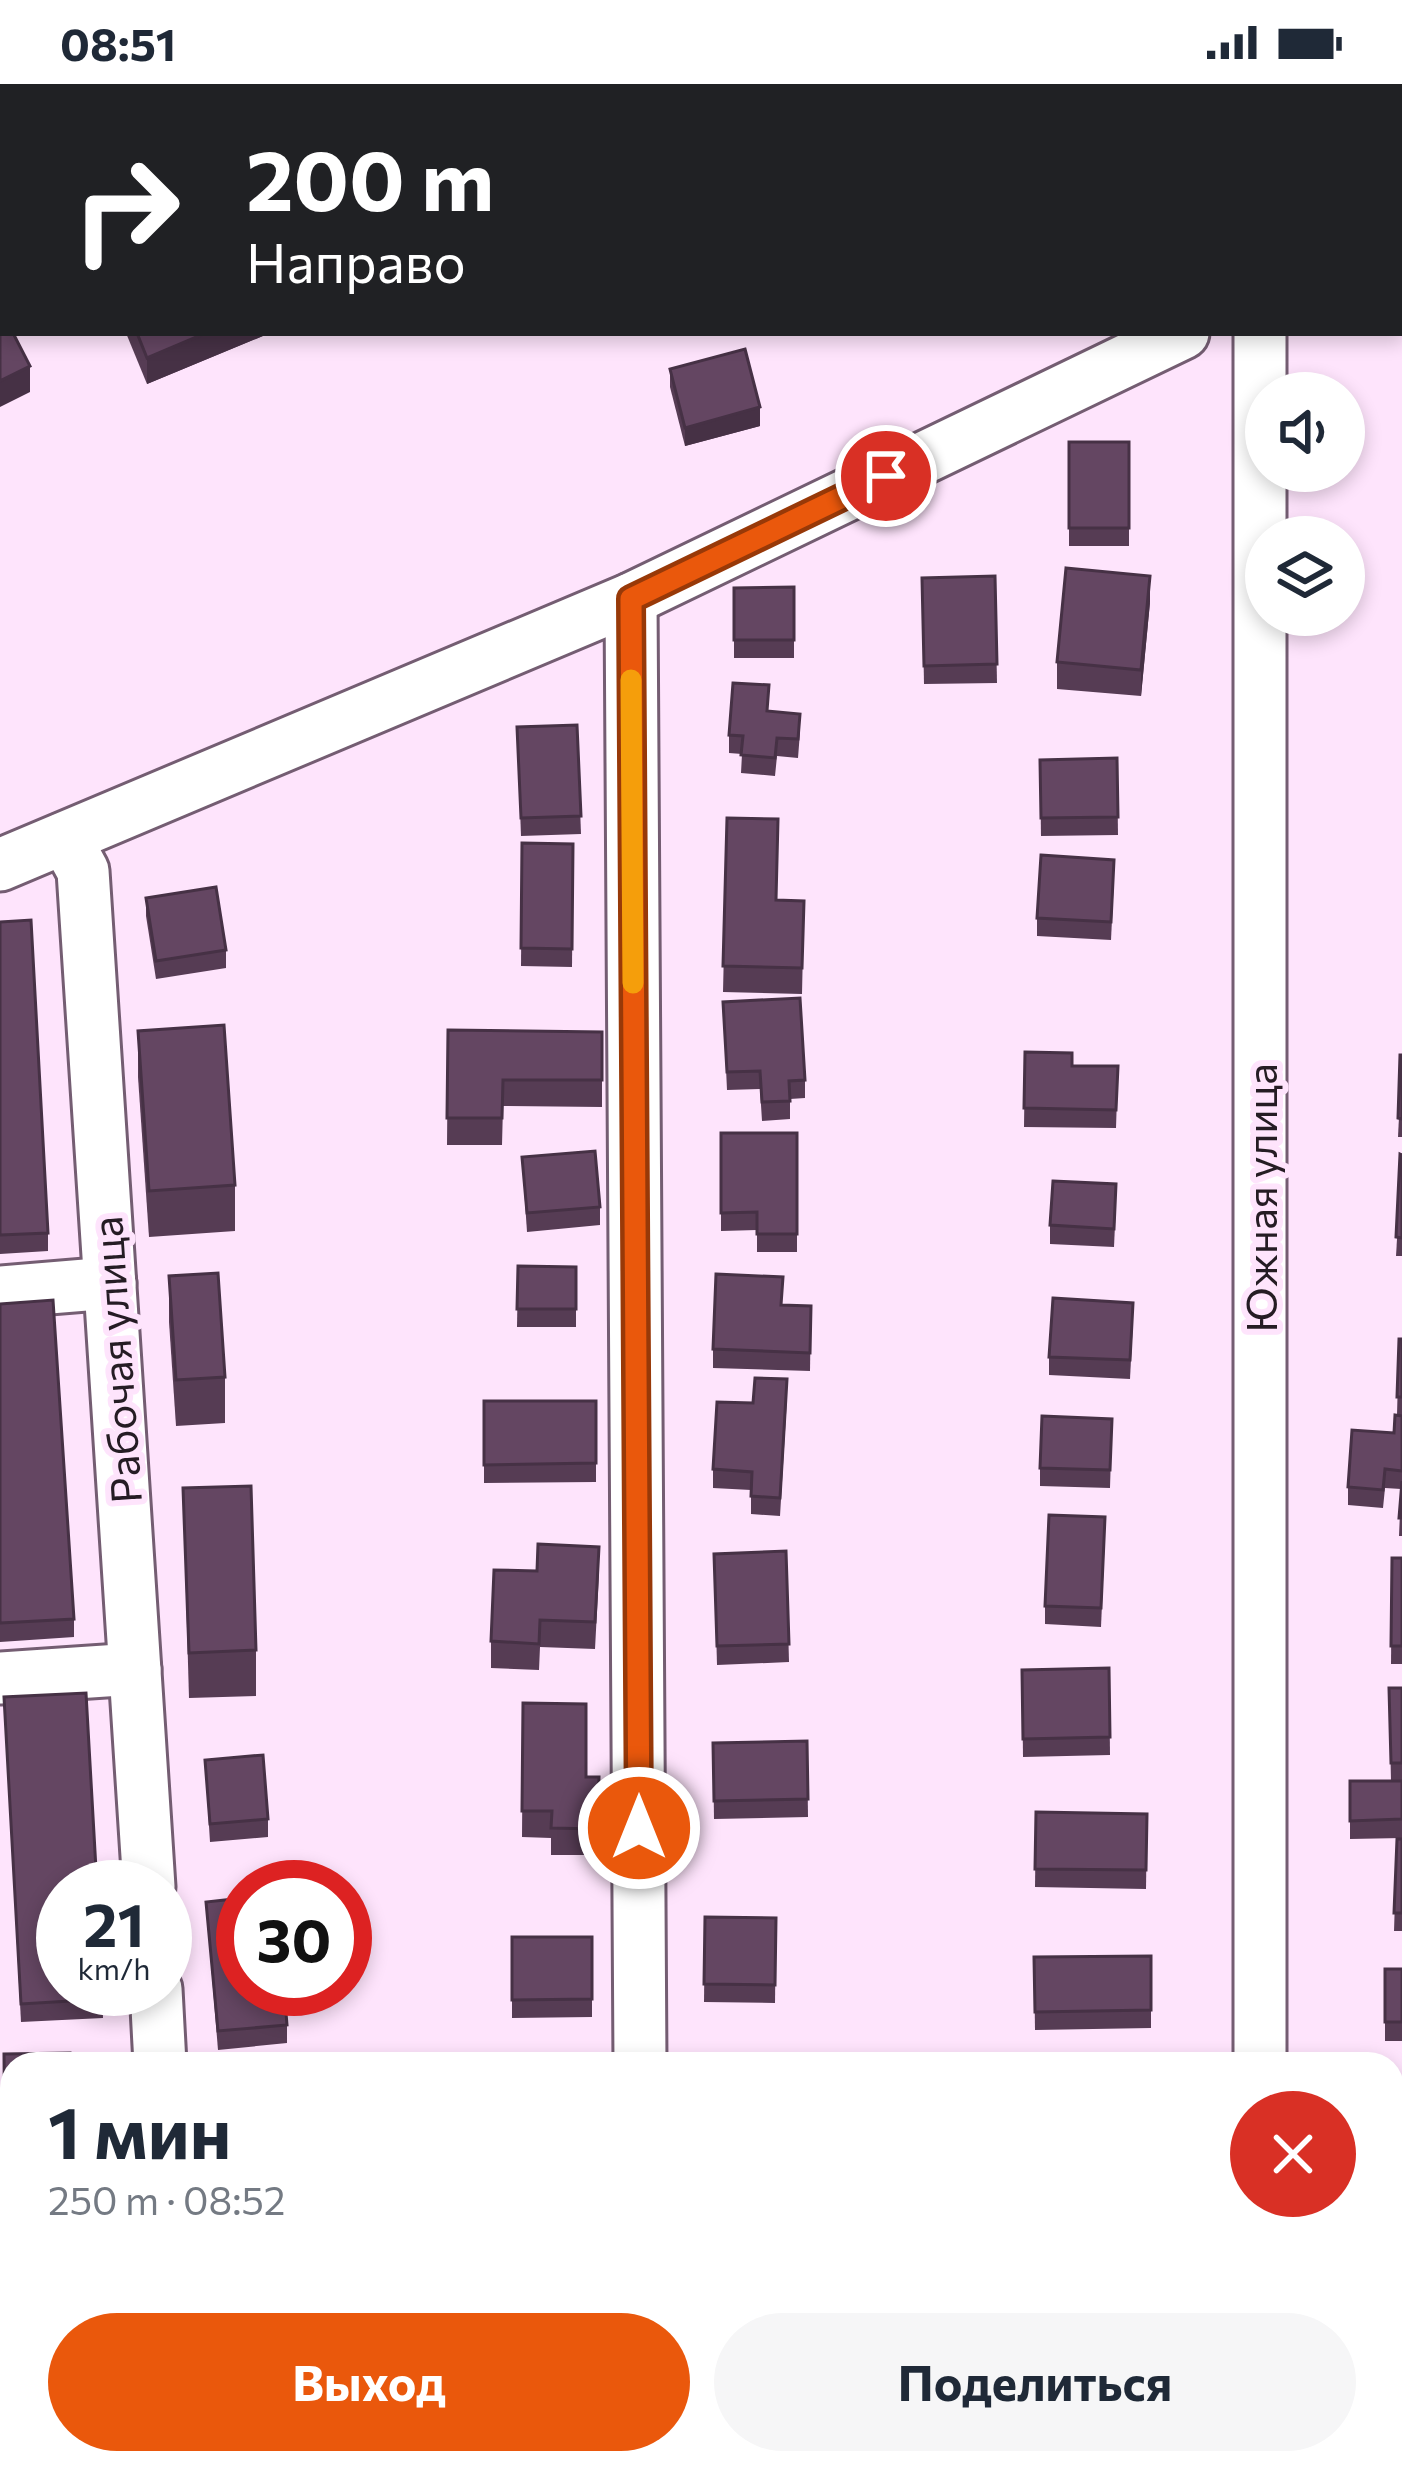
<!DOCTYPE html>
<html lang="ru">
<meta charset="utf-8">
<style>
:root{--surface:#fff;--page:#f6f6f7;--text:#1f2937;--muted:#747a83;--accent:#ea580c}
body{margin:0;font-family:Commissioner,sans-serif;background:var(--page);color:var(--text);height:100vh;display:flex;flex-direction:column;font-size:45px;white-space:nowrap}
*{box-sizing:border-box;margin:0}
p{font-size:39px;color:var(--muted)}
.icon{flex:none;width:66px;height:66px;fill:none;stroke:currentColor;stroke-width:2;stroke-linecap:round;stroke-linejoin:round}
.map{position:relative;flex:1;overflow:hidden}
.sheet{position:absolute;left:0px;top:1968px;width:1404px;height:423px;display:flex;flex-direction:column;background:var(--surface);border-radius:36px 36px 0 0;box-shadow:0 6px 18px #0003}
.sheet>*{flex:none}
.hud{position:absolute;left:0px;top:0px;width:1404px;height:252px;box-shadow:0 6px 18px #0003;background:#202124;color:#fff;overflow:hidden}
.fabs{position:absolute;left:1245px;top:288px;display:grid;gap:24px}
.fabs a{display:grid;place-items:center;width:120px;height:120px;border-radius:50%;background:var(--surface);box-shadow:0 6px 18px #0003;font-size:60px}
.speed{position:absolute;left:36px;top:1776px;display:flex;gap:24px;font-size:60px;font-weight:700;text-align:center}
.speed>*{display:grid;place-content:center;width:156px;height:156px;border-radius:50%;background:var(--surface);box-shadow:0 6px 18px #0003;line-height:1}
.speed small{font-size:30px;font-weight:400}
.speed .limit{border:18px solid #d22;background:#fff;color:#111}
.pin{position:absolute;display:grid;place-items:center;width:102px;height:102px;color:#fff;margin:-51px;border:6px solid #fff;border-radius:50%;box-shadow:0 3px 12px #0007}
.me{position:absolute;width:132px;margin:-66px;rotate:0deg;stroke-linejoin:round;filter:drop-shadow(0 0 9px #0008)}
.turn{display:flex;align-items:center;gap:42px;height:252px;padding:0 48px;font-size:54px}
.turn .icon{width:156px;height:156px;stroke-width:2.5}
.turn b{display:block;font-size:84px;line-height:102px}
.round{display:grid;place-items:center;flex:none;width:126px;height:126px;border-radius:63px;background:var(--page)}
.headline{display:flex;align-items:center;justify-content:space-between;height:204px;padding:0 48px}
h1{font-size:72px;font-weight:700;line-height:90px}
.primary-button{display:flex;gap:24px;margin-top:auto;padding:24px 48px}
.primary-button a{flex:1;height:138px;border-radius:72px;background:var(--accent);color:#fff;font-size:48px;font-weight:700;line-height:138px;text-align:center}
.primary-button a+a{background:var(--page);color:var(--text)}
.status{display:flex;justify-content:space-between;align-items:center;height:84px;padding:0 60px;background:var(--surface);direction:ltr}
.status svg{height:33px;fill:currentColor}
.map>svg:first-child{display:block}
.green{fill:#e0c9de}
.lines{fill:none;stroke-linecap:round;stroke-linejoin:round}
.minor-casing{stroke:#745d72;stroke-width:57}
.minor{stroke:#fff;stroke-width:51}
.wall{fill:#563c54}
.shaded-wall{fill:#463145}
.building{fill:#644662;stroke:#463145;stroke-width:3}
.route-casing{stroke:#983908;stroke-width:30}
.route{stroke:#ea580c;stroke-width:21}
.slow{stroke:#f59e0b;stroke-width:21}
.labels{text-anchor:middle;dominant-baseline:central;stroke-width:12;stroke-linejoin:round;paint-order:stroke}
.street-label{font-size:42px;fill:#251c24;stroke:#fee4fc}
</style>
<div class="status"><b>08:51</b><svg viewBox="0 0 49 12"><path d="M0 12V9h3v3zM5 12V6h3v6zM10 12V3h3v9zM15 12V0h3v12zM26 1h20v11H26zM47 4h2v5h-2z"/></svg></div>
<div class="map">
<svg width="1402" height="2389" viewBox="0 0 1402 2389">
<rect width="100%" height="100%" fill="#fee4fc"/>
<!-- green -->
<path class="green" d="M1402,2332V2389H1153L1197,2379H1392V2334Z"/>
<g class="lines">
<!-- minor casing -->
<g class="minor-casing">
<g id="minor">
<path d="M1401,149L1402,148"/>
<path d="M1260,249V1980"/>
<path d="M631,515L640,1980"/>
<path d="M65,754L83,787L149,1803"/>
<path d="M0,781L631,515L1183,249"/>
<path d="M0,1208L110,1199"/>
<path d="M0,1594L135,1585"/>
<path d="M156,1905L160,1980"/>
<path d="M0,2163H12"/>
<path d="M1392,2313L1402,2311"/>
<path d="M334,2379L335,2389"/>
<path d="M427,2379L460,2389L631,2379"/>
<path d="M825,2379L852,2381L871,2389"/>
<path d="M1064,2389L1109,2379"/>
</g>
</g>
<!-- minor -->
<use href="#minor" class="minor"/>
</g>
<!-- wall -->
<g class="wall">
<path d="M716,0H742V3Z"/>
<path d="M126,249H270L147,300Z"/>
<path d="M670,285L760,342L685,362L670,303Z"/>
<rect x="1069" y="358" width="60" height="104"/>
<path d="M995,492L997,599L924,600L922,494Z"/>
<path d="M794,503V574H734V504Z"/>
<path d="M1150,518L1141,612L1057,605V578Z"/>
<path d="M768,628L800,648L798,674L777,672L775,692L741,689L742,670L729,669V651Z"/>
<path d="M577,641L581,750L521,752L517,643Z"/>
<path d="M1117,674L1118,751L1041,752L1040,676Z"/>
<path d="M727,734L776,816L804,817L802,910L723,908Z"/>
<path d="M522,759L573,760L572,883L521,882Z"/>
<path d="M1114,794L1111,856L1037,852V834Z"/>
<path d="M146,814L226,866V884L156,895L146,832Z"/>
<path d="M0,838L48,1149V1167L0,1170Z"/>
<path d="M723,918L805,996V1014L790,1015V1035L762,1037L760,1005L727,1006Z"/>
<path d="M448,946L602,948V1023L503,1022L502,1061H447Z"/>
<path d="M138,947L235,1101V1147L149,1153L138,993Z"/>
<path d="M1025,968L1072,982H1118L1116,1044L1024,1043Z"/>
<path d="M1402,971V1053H1398Z"/>
<path d="M721,1049H797V1168H757V1146L721,1147Z"/>
<path d="M1402,1071V1172H1396Z"/>
<path d="M522,1073L600,1123V1141L527,1148Z"/>
<path d="M1116,1118L1114,1163L1050,1160V1141Z"/>
<path d="M518,1182L576,1183V1243H517Z"/>
<path d="M169,1192L225,1293V1339L176,1342L169,1238Z"/>
<path d="M0,1220L74,1535V1553L0,1558Z"/>
<path d="M782,1221L811,1222L810,1287L713,1284V1265Z"/>
<path d="M1133,1237L1130,1295L1049,1291V1273Z"/>
<path d="M1399,1255H1402V1452H1399L1401,1405L1385,1404L1383,1424L1348,1421V1403L1394,1349L1397,1331Z"/>
<path d="M787,1314L780,1432L751,1430V1406L713,1404V1385L753,1319Z"/>
<path d="M484,1317H596V1398L484,1399Z"/>
<path d="M1112,1335L1110,1404L1040,1402V1384Z"/>
<path d="M183,1404L256,1566V1612L189,1614Z"/>
<path d="M1105,1451L1101,1543L1045,1540V1522Z"/>
<path d="M786,1467L789,1578L717,1581L714,1470Z"/>
<path d="M1392,1474H1402V1580H1391Z"/>
<path d="M537,1487L599,1489L595,1565L540,1563L539,1586L491,1584V1557Z"/>
<path d="M1109,1584L1110,1671L1023,1673L1022,1586Z"/>
<path d="M1389,1604H1402V1754L1350,1755V1697H1391Z"/>
<path d="M4,1613L102,1905L103,1934L21,1938Z"/>
<path d="M523,1619L586,1693H599L598,1771H551V1754L522,1753Z"/>
<path d="M807,1657L808,1733L714,1735L713,1659Z"/>
<path d="M205,1676L268,1735V1753L210,1758Z"/>
<path d="M1036,1728L1147,1730L1146,1805L1035,1803Z"/>
<path d="M1397,1755H1402V1847H1394Z"/>
<path d="M206,1818L287,1941V1959L218,1966Z"/>
<path d="M705,1833L776,1834L775,1919L704,1918Z"/>
<path d="M512,1853H592V1933L512,1934Z"/>
<path d="M1151,1872V1944L1035,1946L1034,1873Z"/>
<rect x="1385" y="1885" width="17" height="72"/>
<path d="M4,1970L12,1980V2111H5Z"/>
<rect x="1392" y="2027" width="10" height="91"/>
<path d="M0,2187H12V2365L0,2366Z"/>
</g>
<!-- shaded-wall -->
<g class="shaded-wall">
<path d="M206,249H270L147,300V274Z"/>
<path d="M30,282V308L0,323V297Z"/>
<path d="M760,323V342L685,362V344Z"/>
<path d="M1150,492V518L1141,612V586Z"/>
</g>
<!-- building -->
<g class="building">
<path d="M769,0H813V3H768Z"/>
<path d="M0,224L3,229V249H13L30,282L0,297Z"/>
<path d="M137,249H206L147,274Z"/>
<path d="M745,265L760,323L685,344L670,285Z"/>
<rect x="1069" y="358" width="60" height="86"/>
<path d="M1066,484L1150,492L1141,586L1057,578Z"/>
<path d="M995,492L997,580L924,582L922,494Z"/>
<path d="M794,503V556H734V504Z"/>
<path d="M733,599L769,601L767,627L800,630L798,655L777,654L775,674L741,671L743,652L729,651Z"/>
<path d="M577,641L581,732L521,734L517,643Z"/>
<path d="M1117,674L1118,733L1041,734L1040,676Z"/>
<path d="M727,734L778,735L776,816L804,817L802,884L723,882Z"/>
<path d="M522,759L573,760L572,865L521,864Z"/>
<path d="M1041,771L1114,776L1111,838L1037,834Z"/>
<path d="M216,803L226,866L156,877L146,814Z"/>
<path d="M31,836L48,1149L0,1151V838Z"/>
<path d="M800,914L805,996L789,997L790,1017L762,1018L760,987L727,988L723,918Z"/>
<path d="M224,941L235,1101L149,1107L138,947Z"/>
<path d="M448,946L602,948V996H503L502,1034H447Z"/>
<path d="M1025,968L1072,969V982H1118L1116,1026L1024,1024Z"/>
<path d="M1400,971H1402V1035L1398,1034Z"/>
<path d="M721,1049H797V1150H757V1128L721,1129Z"/>
<path d="M595,1067L600,1123L527,1129L522,1073Z"/>
<path d="M1400,1070L1402,1071V1154L1396,1153Z"/>
<path d="M1053,1097L1116,1100L1114,1145L1050,1141Z"/>
<path d="M518,1182L576,1183V1225H517Z"/>
<path d="M218,1189L225,1293L176,1296L169,1192Z"/>
<path d="M716,1190L783,1193L781,1221L811,1222L810,1269L713,1265Z"/>
<path d="M1053,1214L1133,1219L1130,1276L1049,1273Z"/>
<path d="M53,1216L74,1535L0,1539V1220Z"/>
<path d="M1399,1255H1402V1313H1397Z"/>
<path d="M755,1294L787,1295L780,1414L751,1412L752,1388L713,1385L717,1318L753,1319Z"/>
<path d="M484,1317H596V1379L484,1381Z"/>
<path d="M1395,1331L1402,1332V1387L1385,1385L1383,1406L1348,1403L1352,1346L1394,1349Z"/>
<path d="M1042,1332L1112,1335L1110,1386L1040,1384Z"/>
<path d="M1402,1397V1434H1399Z"/>
<path d="M251,1402L256,1566L189,1569L183,1404Z"/>
<path d="M1049,1431L1105,1433L1101,1524L1045,1522Z"/>
<path d="M538,1460L599,1463L595,1538L540,1536L539,1560L491,1557L494,1486L537,1487Z"/>
<path d="M786,1467L789,1560L717,1562L714,1470Z"/>
<path d="M1392,1474H1402V1562H1391Z"/>
<path d="M1109,1584L1110,1653L1023,1655L1022,1586Z"/>
<path d="M1389,1604H1402V1679H1391Z"/>
<path d="M86,1609L97,1803H63V1905H102L103,1915L21,1920L4,1613Z"/>
<path d="M523,1619L586,1620V1693H599L598,1745L551,1744L552,1727H522Z"/>
<path d="M807,1657L808,1715L714,1717L713,1659Z"/>
<path d="M263,1671L268,1735L210,1740L205,1676Z"/>
<path d="M1350,1697H1402V1735L1350,1737Z"/>
<path d="M1036,1728L1147,1730L1146,1786L1035,1785Z"/>
<path d="M1397,1755H1402V1829H1394Z"/>
<path d="M243,1814V1905H284L287,1941L218,1947L206,1818Z"/>
<path d="M705,1833L776,1834L775,1901L704,1900Z"/>
<path d="M512,1853H592V1915L512,1916Z"/>
<path d="M1151,1872V1926L1035,1928L1034,1873Z"/>
<rect x="1385" y="1885" width="17" height="53"/>
<path d="M70,1969V1980H12V2085H5L4,1970Z"/>
<rect x="1392" y="2027" width="10" height="73"/>
<rect x="0" y="2187" width="12" height="152"/>
</g>
<g class="lines">
<!-- route casing -->
<g class="route-casing">
<path id="route" d="M639,1744L631,515L886,392"/>
</g>
<!-- route -->
<use href="#route" class="route"/>
<!-- slow -->
<path class="slow" d="M631,596L633,899"/>
</g>
<g class="labels">
<!-- street labels -->
<g class="street-label">
<text transform="translate(1260 1114) rotate(-90)">Южная улица</text>
<text transform="translate(115 1276) rotate(-94)">Рабочая улица</text>
</g>
</g>
</svg>
<div class="fabs">
<a><svg class="icon" aria-label="sound" viewBox="0 0 24 24"><path d="M4 9h4l5-4v14l-5-4H4zM17 9q2 3 0 6"/></svg></a>
<a><svg class="icon" aria-label="layers" viewBox="0 0 24 24"><path d="M12 4l9 5-9 5-9-5zM3 14l9 5 9-5"/></svg></a>
</div>
<div class="speed"><div>21<small>km/h</small></div><div class="limit">30</div></div>
<div class="pin" style="left:886px;top:392px;background:#d93025"><svg class="icon" aria-label="arrive" viewBox="0 0 24 24"><path d="M6 21V4h12l-3 4 3 4H6"/></svg></div>
<svg class="me" style="left:639px;top:1744px" viewBox="-20 -20 40 40"><circle r="17" fill="#ea580c" stroke="#fff" stroke-width="3"/><path d="M0-11L8 9 0 5-8 9z" fill="#fff"/></svg>
<div class="hud">
<div class="turn"><svg class="icon" aria-label="right" viewBox="0 0 24 24"><path d="M7 20v-9h11M14 6l5 5-5 5"/></svg><div><b>200 m</b>Направо</div></div>
</div>
<section class="sheet">
<div class="headline"><div><h1>1 мин</h1><p>250 m · 08:52</p></div><a class="round" style="background:#d93025;color:#fff"><svg class="icon" aria-label="close" viewBox="0 0 24 24"><path d="M6 6l12 12M18 6L6 18"/></svg></a></div>
<div class="primary-button"><a>Выход</a><a>Поделиться</a></div>
</section>
</div>
